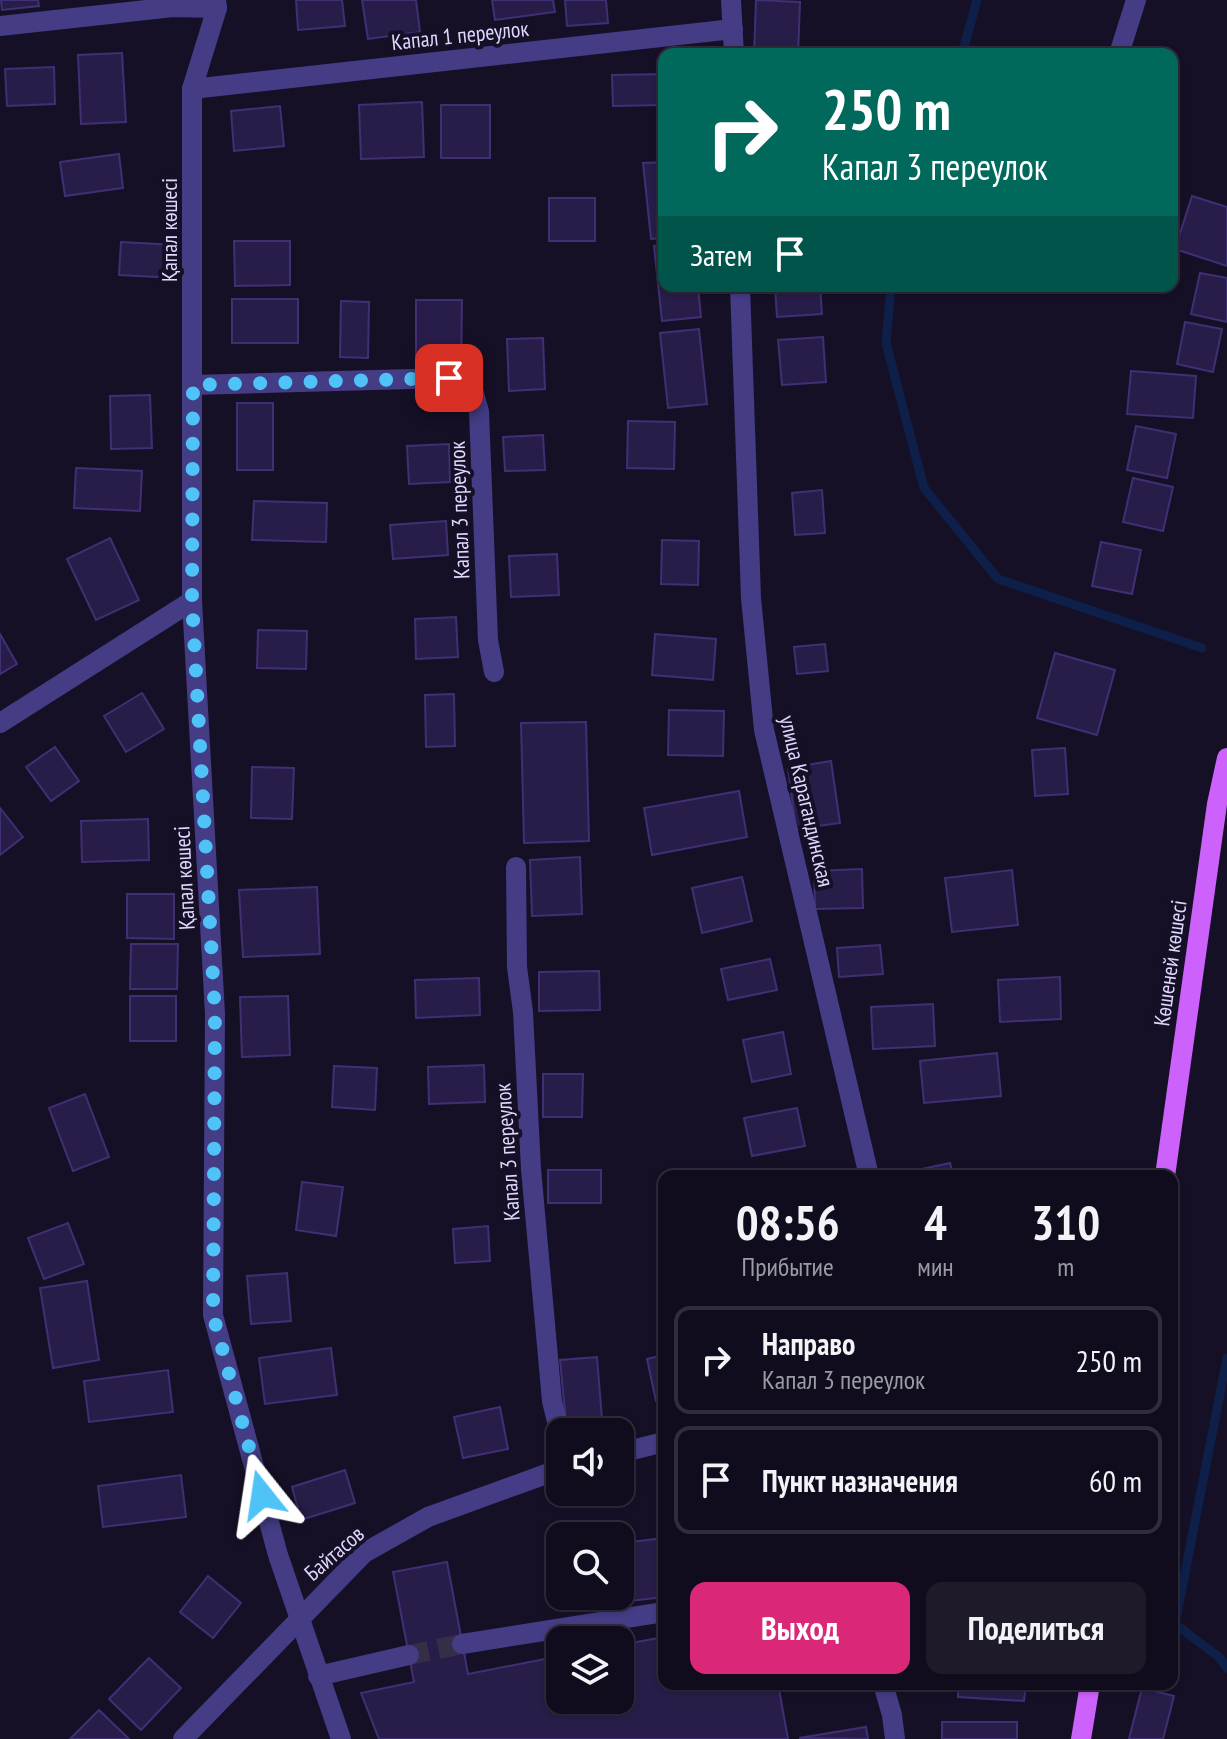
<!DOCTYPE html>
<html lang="ru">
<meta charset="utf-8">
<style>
:root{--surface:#100c1d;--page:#1e1a2a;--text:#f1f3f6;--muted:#9c9ba4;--line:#302c3b;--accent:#db2777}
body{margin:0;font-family:"PT Sans Narrow",sans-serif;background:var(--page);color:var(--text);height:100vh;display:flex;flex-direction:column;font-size:30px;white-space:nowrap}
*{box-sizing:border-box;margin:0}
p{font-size:26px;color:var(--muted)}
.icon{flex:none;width:44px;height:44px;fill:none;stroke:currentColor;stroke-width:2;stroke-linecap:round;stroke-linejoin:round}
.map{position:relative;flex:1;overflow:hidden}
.panel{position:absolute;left:658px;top:1170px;width:520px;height:520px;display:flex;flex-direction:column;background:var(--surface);border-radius:16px;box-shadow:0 2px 6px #0004,0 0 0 2px var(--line)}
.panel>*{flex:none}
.hud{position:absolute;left:658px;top:48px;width:520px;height:244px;border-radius:16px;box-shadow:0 2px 6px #0004,0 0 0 2px var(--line);background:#00695c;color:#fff;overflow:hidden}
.controls{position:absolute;left:546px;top:1418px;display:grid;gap:16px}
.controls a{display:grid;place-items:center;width:88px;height:88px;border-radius:16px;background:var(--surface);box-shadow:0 2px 6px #0004,0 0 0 2px var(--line);font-size:40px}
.pin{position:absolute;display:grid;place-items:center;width:68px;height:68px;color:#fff;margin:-34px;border-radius:16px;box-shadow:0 4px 12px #0006}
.me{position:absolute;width:88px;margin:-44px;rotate:345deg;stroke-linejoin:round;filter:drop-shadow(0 0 6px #0008)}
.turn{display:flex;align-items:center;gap:28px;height:168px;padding:0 32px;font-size:36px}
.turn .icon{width:104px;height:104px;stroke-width:2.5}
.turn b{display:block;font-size:56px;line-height:68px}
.then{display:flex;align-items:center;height:76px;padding:0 32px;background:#0003;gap:16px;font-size:30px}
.eta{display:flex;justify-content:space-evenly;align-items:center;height:136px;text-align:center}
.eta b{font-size:48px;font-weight:700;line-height:56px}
.cta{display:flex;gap:16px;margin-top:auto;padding:16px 32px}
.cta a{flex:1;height:92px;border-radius:16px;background:var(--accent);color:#fff;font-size:32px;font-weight:700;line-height:92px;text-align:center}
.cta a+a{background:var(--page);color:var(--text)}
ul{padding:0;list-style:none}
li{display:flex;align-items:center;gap:24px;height:108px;margin:0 16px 12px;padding:0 16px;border:4px solid var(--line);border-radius:16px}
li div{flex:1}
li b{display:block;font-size:30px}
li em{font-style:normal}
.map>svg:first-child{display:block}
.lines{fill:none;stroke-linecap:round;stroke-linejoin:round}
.stream{stroke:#0e2049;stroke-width:9}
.building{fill:#281d48;stroke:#412f74;stroke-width:2}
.minor-tunnel{stroke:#342e47;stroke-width:20;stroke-dasharray:20 10;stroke-linecap:butt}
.minor{stroke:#443c85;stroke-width:20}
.major{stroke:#cc61fc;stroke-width:20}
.route{stroke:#4fc3f7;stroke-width:14;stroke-dasharray:0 25.2}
.labels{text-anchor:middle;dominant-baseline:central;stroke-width:8;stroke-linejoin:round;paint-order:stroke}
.street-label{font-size:22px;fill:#dfd8fe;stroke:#161027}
</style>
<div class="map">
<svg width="1227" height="1739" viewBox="0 0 1227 1739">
<rect width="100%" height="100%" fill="#161027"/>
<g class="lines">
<!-- stream -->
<g class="stream">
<path d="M962,54L977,0"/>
<path d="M891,286L886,343L924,488L998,579L1202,648"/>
<path d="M1227,1358L1175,1624L1219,1657L1227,1668"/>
</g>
</g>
<!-- building -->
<g class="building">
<path d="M1,0H38L39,6L2,10Z"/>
<path d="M296,0H342L345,26L298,30Z"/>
<path d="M362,0H416L420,32L368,39Z"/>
<path d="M492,0H553L555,12L495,20Z"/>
<path d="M565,0H606L608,23L567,26Z"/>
<path d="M756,0L800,2L798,54H754Z"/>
<path d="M122,53L126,122L81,124L78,55Z"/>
<path d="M54,67L55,104L7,106L5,69Z"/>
<path d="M664,74V105L613,106L612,75Z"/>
<path d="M422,102L424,157L361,159L359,105Z"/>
<rect x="441" y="105" width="49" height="53"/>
<path d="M280,106L284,146L234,151L231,111Z"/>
<path d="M119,154L123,188L65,196L60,162Z"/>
<path d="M664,162V238L651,239L643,163Z"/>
<path d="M1192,196L1227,207V266L1175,249Z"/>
<rect x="549" y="198" width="46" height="43"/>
<path d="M234,241H290V285L235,286Z"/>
<path d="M121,242L176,245L175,278L119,275Z"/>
<path d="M664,245V286H698L701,317L662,321L654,246Z"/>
<path d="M1200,273L1227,278V322L1191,314Z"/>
<path d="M775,286H820L822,314L777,317Z"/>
<rect x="232" y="299" width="66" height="44"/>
<path d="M416,300H462L461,372H416Z"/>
<path d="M341,301L369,302L368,358L340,357Z"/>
<path d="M1185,322L1222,329L1213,372L1177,364Z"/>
<path d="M699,329L707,404L668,408L660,333Z"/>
<path d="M823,337L826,382L782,385L778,340Z"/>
<path d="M543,338L545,389L509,391L507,339Z"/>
<path d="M1131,371L1196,376L1193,418L1127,414Z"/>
<path d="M150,395L152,448L111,449L110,396Z"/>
<rect x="237" y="403" width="36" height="67"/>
<path d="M628,421L675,422L674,469L627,468Z"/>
<path d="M1136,426L1176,434L1167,478L1127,470Z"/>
<path d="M543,435L545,470L505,471L503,437Z"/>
<path d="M449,444L450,482L409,484L407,446Z"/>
<path d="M76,468L142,471L140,511L74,508Z"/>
<path d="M1133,478L1173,487L1163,531L1123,522Z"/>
<path d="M822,490L825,533L795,535L792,493Z"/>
<path d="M254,501L327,503L326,542L252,540Z"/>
<path d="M446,521L448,555L393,559L390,525Z"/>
<path d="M110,538L139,600L96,620L67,559Z"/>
<path d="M662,540L699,541L698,585L661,584Z"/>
<path d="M1101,542L1141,550L1132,594L1092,586Z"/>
<path d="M557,554L559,595L511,597L509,556Z"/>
<path d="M456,617L458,657L416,659L415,619Z"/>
<path d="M258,630L307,631L306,669L257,668Z"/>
<path d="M0,634L17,664L0,674Z"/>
<path d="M655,634L716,639L713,680L652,675Z"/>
<path d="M825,644L828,671L797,674L794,647Z"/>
<path d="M1055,653L1115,670L1097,735L1037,718Z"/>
<path d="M142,693L164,729L126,752L104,716Z"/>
<path d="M454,694L455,746L426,747L425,695Z"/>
<path d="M669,710L724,711L723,756L668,755Z"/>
<path d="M586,722L589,841L524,843L521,723Z"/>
<path d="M55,747L79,781L51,801L26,767Z"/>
<path d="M1065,748L1068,794L1035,796L1032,750Z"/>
<path d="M831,761L840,823L796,829L788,768Z"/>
<path d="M252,767L294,768L292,819L251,818Z"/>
<path d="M739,791L747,837L652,855L644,808Z"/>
<path d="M0,808L23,837L0,855Z"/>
<path d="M148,819L149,860L82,862L81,821Z"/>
<path d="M580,857L582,914L532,916L530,860Z"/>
<path d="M862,869L863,908L815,909L814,871Z"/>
<path d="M1012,870L1018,925L952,932L945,878Z"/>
<path d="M742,877L752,921L702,933L692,888Z"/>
<path d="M317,887L320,954L243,957L239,890Z"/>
<path d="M127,894H174V939L127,938Z"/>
<path d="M131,944H178L177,989H130Z"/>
<path d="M880,945L883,974L839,977L837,948Z"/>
<path d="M770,959L777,990L728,1000L721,969Z"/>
<path d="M599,971L600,1010L539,1011V972Z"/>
<path d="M1060,977L1061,1019L1000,1022L998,980Z"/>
<path d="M479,978L480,1015L416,1018L415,980Z"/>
<rect x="130" y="996" width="46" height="45"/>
<path d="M288,996L290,1055L242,1057L240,997Z"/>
<path d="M933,1004L935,1046L873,1049L871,1007Z"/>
<path d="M783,1032L791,1074L752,1082L743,1040Z"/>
<path d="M997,1053L1001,1096L924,1103L920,1061Z"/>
<path d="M484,1065L485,1102L429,1104L428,1067Z"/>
<path d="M334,1066L377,1068L375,1110L332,1107Z"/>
<path d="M543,1074H583L582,1117H543Z"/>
<path d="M85,1094L109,1157L73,1171L49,1108Z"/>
<path d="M797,1108L805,1146L752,1156L744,1118Z"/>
<path d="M950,1163L953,1176H909L908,1172Z"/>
<rect x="548" y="1170" width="53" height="33"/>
<path d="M302,1182L343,1187L336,1236L296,1230Z"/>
<path d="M68,1223L84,1264L44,1279L28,1238Z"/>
<path d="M488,1226L490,1261L455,1263L453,1229Z"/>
<path d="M287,1273L291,1321L251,1324L247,1276Z"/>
<path d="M87,1281L99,1360L53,1368L40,1288Z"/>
<path d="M331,1348L337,1395L265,1404L259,1358Z"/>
<path d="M664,1355V1399L656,1401L647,1359Z"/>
<path d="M597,1357L602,1419L566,1422L560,1360Z"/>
<path d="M168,1370L173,1412L89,1422L84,1381Z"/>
<path d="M500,1407L508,1449L463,1458L454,1417Z"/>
<path d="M345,1470L355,1503L301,1520L292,1487Z"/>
<path d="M181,1475L186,1517L103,1527L98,1486Z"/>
<path d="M664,1538V1597L630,1601L622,1543Z"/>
<path d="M447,1562L468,1674L560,1656V1700H620V1645L664,1637V1684H778L788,1739H379L361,1693L414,1682L393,1572Z"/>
<path d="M208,1576L241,1603L213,1638L180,1612Z"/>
<path d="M149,1658L181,1688L141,1730L109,1699Z"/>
<path d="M958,1684H1026L1024,1701L958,1697Z"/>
<path d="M1142,1688L1174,1696L1163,1739H1129Z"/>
<path d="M99,1710L129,1739H70Z"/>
<rect x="942" y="1722" width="75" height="17"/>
<path d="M866,1727L868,1739L799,1738Z"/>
</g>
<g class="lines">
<!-- minor-tunnel -->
<path class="minor-tunnel" d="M409,1655L462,1644"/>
<!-- minor -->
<g class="minor">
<path d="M216,0L217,8L192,89V601L215,1014L213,1315L278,1555L341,1739"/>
<path d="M731,0L734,54"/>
<path d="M0,26L173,7L217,8"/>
<path d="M1119,54L1136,0"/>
<path d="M192,89L733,29"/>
<path d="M740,286L751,598L764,730L869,1176"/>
<path d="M193,385L449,378L473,390L479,412L488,640L494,672"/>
<path d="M0,723L192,601"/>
<path d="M516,867L517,967L523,1012L531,1169L552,1401L560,1433"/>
<path d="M620,1453L664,1442"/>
<path d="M462,1644L664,1612"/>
<path d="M318,1676L409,1655"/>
<path d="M883,1684L892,1715L895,1739"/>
<path d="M183,1739L364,1553L428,1517L560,1469"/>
</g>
<!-- major -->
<g class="major">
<path d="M1165,1176L1217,804L1227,758"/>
<path d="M1081,1739L1090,1684"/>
</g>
</g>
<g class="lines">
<!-- route -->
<path class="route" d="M262,1495L213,1315L215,1014L192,601L193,385L449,378"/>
</g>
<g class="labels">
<!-- street labels -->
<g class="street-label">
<text transform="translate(460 35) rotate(-6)">Капал 1 переулок</text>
<text transform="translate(169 230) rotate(-90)">Қапал көшесі</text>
<text transform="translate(459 510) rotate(-92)">Капал 3 переулок</text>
<text transform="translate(807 801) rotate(77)">улица Карагандинская</text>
<text transform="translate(184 878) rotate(-93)">Қапал көшесі</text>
<text transform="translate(1170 963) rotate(-82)">Көшеней көшесі</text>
<text transform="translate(507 1152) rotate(-94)">Капал 3 переулок</text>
<text transform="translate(334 1553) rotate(-41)">Байтасов</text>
</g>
</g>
</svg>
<div class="controls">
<a><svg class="icon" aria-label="sound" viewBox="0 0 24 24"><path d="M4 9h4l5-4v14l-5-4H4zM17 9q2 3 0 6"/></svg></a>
<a><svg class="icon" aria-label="search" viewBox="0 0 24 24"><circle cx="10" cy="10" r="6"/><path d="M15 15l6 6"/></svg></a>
<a><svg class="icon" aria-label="layers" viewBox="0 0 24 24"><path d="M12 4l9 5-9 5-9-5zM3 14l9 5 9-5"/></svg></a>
</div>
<div class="pin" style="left:449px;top:378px;background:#d93025"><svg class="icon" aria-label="arrive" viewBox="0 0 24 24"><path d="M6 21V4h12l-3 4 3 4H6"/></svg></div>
<svg class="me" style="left:262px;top:1495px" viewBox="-20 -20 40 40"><path d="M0-17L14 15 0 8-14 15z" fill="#4fc3f7" stroke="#fff" stroke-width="4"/></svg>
<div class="hud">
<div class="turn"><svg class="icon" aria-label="right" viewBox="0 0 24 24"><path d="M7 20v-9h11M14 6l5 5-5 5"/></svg><div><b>250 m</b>Капал 3 переулок</div></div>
<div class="then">Затем<svg class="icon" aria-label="arrive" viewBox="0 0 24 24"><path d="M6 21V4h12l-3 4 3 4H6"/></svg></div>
</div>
<section class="panel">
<div class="eta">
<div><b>08:56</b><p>Прибытие</p></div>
<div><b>4</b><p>мин</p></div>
<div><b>310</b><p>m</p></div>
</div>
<ul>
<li><svg class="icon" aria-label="right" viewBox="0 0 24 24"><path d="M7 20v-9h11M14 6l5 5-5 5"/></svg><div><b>Направо</b><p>Капал 3 переулок</p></div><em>250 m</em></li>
<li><svg class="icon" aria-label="arrive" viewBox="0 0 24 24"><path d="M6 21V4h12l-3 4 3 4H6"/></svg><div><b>Пункт назначения</b></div><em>60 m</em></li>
</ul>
<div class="cta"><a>Выход</a><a>Поделиться</a></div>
</section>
</div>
